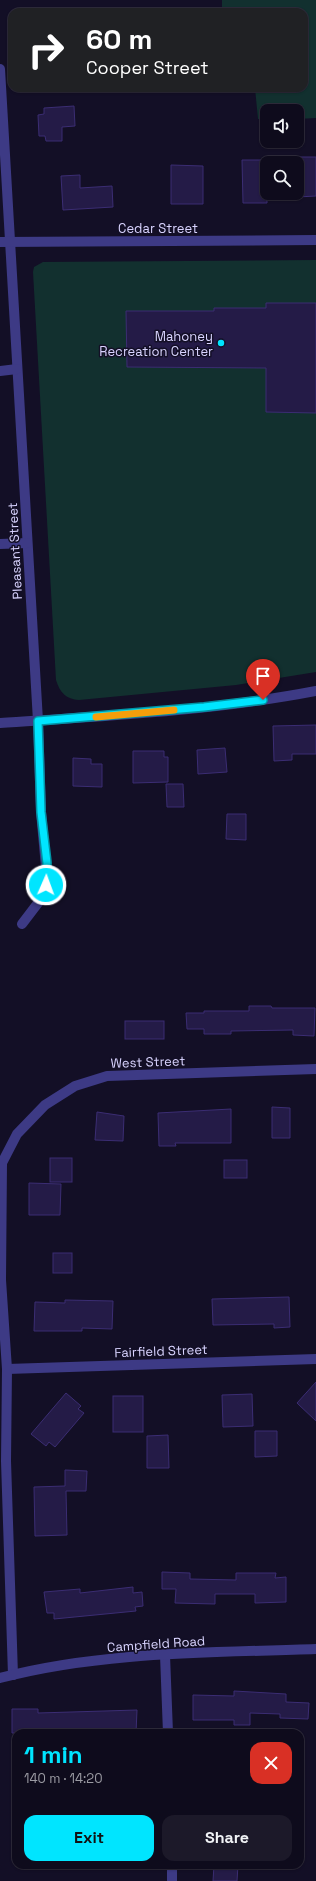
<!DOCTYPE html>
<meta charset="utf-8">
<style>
:root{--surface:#0e0b1c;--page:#1c1929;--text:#f1f3f6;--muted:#9b9ba3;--line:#2e2b3b;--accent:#00e5ff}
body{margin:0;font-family:"Space Grotesk",sans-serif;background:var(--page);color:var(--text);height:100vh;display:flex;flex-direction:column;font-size:15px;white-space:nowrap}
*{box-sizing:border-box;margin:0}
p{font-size:13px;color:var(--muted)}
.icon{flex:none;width:22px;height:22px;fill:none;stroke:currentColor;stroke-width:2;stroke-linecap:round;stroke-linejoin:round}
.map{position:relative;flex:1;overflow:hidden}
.drawer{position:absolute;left:12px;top:1729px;width:292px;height:140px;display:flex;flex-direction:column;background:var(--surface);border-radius:12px;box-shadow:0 1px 3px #0004,0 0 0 1px var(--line)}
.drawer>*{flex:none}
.guide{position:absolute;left:8px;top:8px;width:300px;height:84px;border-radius:12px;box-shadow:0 1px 3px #0004,0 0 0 1px var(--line);background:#202124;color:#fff;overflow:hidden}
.tools{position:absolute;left:260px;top:104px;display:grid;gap:8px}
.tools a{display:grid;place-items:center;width:44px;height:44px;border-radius:8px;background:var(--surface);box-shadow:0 1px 3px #0004,0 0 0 1px var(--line);font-size:20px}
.pin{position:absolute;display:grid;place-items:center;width:34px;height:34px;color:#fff;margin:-41px -17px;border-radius:50% 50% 50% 0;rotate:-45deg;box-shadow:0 0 4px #0007}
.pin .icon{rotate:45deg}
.me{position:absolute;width:44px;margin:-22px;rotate:2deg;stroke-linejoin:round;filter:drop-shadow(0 0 3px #0008)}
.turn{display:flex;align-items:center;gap:14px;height:84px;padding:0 12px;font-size:18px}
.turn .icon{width:52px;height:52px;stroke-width:2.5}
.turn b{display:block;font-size:28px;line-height:34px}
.round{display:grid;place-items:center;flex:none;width:42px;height:42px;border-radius:12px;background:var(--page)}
.overview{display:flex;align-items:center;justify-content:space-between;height:68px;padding:0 12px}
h1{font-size:24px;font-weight:800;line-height:30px;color:var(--accent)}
.primary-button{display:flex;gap:8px;margin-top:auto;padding:8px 12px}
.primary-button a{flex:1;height:46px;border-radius:12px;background:var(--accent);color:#111;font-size:16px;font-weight:800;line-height:46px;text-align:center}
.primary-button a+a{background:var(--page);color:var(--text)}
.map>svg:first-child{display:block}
.green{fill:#12302f}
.building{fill:#241b47;stroke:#3b2d73}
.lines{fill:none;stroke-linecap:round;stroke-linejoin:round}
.minor{stroke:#3d3a85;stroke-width:10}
.route-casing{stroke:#0095a6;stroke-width:10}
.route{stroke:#00e5ff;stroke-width:7}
.slow{stroke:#f59e0b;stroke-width:7}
.poi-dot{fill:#00e5ff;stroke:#130f26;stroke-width:1.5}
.labels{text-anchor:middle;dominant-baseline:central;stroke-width:3;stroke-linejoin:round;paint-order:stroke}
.street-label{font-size:13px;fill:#d9d4ff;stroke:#130f26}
.poi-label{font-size:13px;fill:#d9d4ff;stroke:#130f26;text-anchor:end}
</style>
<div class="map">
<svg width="316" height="1881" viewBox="0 0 316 1881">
<rect width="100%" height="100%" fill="#130f26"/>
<!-- green -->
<g class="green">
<path d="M222,0H316V118L297,119V111H267V119H258L255,88H304V12H222Z"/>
<path d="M316,260V672L236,685L79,700C66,699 60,693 56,680L33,272L34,267L43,262Z"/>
</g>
<!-- building -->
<g class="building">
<path d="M74,106L75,126L62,127V141H46L45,136H39L38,115L44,114V108Z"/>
<path d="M297,157H316V196L297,197Z"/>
<path d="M242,160H267V203H243Z"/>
<path d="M171,165L203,166V204H171Z"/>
<path d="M80,175V188L112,186L113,207L63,210L61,176Z"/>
<path d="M266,303H316V413L266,412V368L127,367L126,311H214V308H266Z"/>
<path d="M316,725V754H292V760L274,761L273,726Z"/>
<path d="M225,748L227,772L198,774L197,750Z"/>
<path d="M133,751H164V757H168V782L133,783Z"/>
<path d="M73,758L91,759V764H102V787L73,786Z"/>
<path d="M166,784H183L184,807H167Z"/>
<path d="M227,814H246V840L226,839Z"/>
<path d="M249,1006H271L272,1008H315L314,1036L293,1035V1030L231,1031V1034H204V1029H187L186,1013H204V1011H249Z"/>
<rect x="125" y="1021" width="39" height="18"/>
<path d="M272,1107L290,1108V1138H272Z"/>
<path d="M231,1109V1143H175L176,1146H159L158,1113Z"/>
<path d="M97,1112L124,1116L123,1141L95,1140Z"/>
<rect x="50" y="1158" width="22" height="24"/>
<rect x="224" y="1160" width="23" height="18"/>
<path d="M29,1183L61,1184L60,1215H29Z"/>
<rect x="53" y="1253" width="19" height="20"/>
<path d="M289,1297L290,1327L274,1328V1324L213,1325L212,1299Z"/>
<path d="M65,1300L113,1301L112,1329L82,1328V1331H34L35,1302L65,1303Z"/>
<path d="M316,1382V1421L297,1403Z"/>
<path d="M66,1393L81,1406L78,1409L84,1413L55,1447L49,1442L46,1446L31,1434Z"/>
<path d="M252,1394L253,1426L223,1427L222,1395Z"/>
<rect x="113" y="1396" width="30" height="36"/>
<path d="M255,1431H277V1456L255,1457Z"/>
<path d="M168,1435L169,1468H147V1436Z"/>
<path d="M65,1470L87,1471L86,1491H66L67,1535L35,1536L34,1487L65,1486Z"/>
<path d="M162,1572L190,1573V1579L236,1580V1573H276L275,1578L286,1577V1602L255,1603V1594H215V1604L175,1603L176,1589H162Z"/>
<path d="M133,1587V1593L142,1592L143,1606L135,1607L136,1611L54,1619V1613H47L44,1592L80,1589V1593Z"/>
<path d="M234,1691L286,1694V1702L309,1703L308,1719L280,1718V1714L250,1713V1725H234V1720H193V1695L234,1696Z"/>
<path d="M12,1709H38V1713L137,1710L136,1733H12Z"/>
<path d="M214,1865H238L237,1881H213Z"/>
</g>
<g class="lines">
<!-- minor -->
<g class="minor">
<path d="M0,69L38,721L41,812L47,878L44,892L38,903L22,924"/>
<path d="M0,242L316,240"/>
<path d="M0,371L17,369"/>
<path d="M0,544L27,543"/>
<path d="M0,723C105,716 212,711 316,691"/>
<path d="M7,1369L316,1359"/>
<path d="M165,1655L168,1733"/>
<path d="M13,1675L6,1461L7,1369L1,1280L2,1163L17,1134L45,1105L75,1086L107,1076L316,1069"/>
<path d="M0,1678C102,1651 211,1653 316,1649"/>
<path d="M172,1865V1881"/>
</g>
</g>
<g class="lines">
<!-- route casing -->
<g class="route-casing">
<path id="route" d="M46,885L47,863L41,812L38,721L204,707L263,700"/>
</g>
<!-- route -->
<use href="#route" class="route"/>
<!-- slow -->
<path class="slow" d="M96,717L174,710"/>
</g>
<!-- markers -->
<circle class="poi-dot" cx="221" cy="343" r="4"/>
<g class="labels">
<!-- street labels -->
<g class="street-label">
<text x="158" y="228">Cedar Street</text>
<text transform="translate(15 551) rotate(-93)">Pleasant Street</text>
<text transform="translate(148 1062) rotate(-2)">West Street</text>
<text transform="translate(161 1351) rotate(-2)">Fairfield Street</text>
<text transform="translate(156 1644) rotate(-4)">Campfield Road</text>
</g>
<!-- poi labels -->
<g class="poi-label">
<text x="213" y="336">Mahoney<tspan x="213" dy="15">Recreation Center</tspan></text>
</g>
</g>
</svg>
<div class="tools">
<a><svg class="icon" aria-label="sound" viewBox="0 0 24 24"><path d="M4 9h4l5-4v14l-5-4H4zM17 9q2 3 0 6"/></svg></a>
<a><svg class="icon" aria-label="search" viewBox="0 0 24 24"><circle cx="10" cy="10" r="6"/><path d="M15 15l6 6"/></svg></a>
</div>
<div class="pin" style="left:263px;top:700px;background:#d93025"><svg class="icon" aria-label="arrive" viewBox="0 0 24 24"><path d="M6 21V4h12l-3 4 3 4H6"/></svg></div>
<svg class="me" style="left:46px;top:885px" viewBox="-20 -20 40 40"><circle r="17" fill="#00e5ff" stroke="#fff" stroke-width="3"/><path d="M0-11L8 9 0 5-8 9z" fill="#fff"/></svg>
<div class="guide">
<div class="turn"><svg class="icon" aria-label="right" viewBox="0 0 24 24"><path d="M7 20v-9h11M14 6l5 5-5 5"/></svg><div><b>60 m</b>Cooper Street</div></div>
</div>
<section class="drawer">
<div class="overview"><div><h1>1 min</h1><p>140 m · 14:20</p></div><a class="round" style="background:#d93025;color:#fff"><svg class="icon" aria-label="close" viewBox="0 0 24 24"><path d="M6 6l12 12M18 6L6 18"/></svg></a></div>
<div class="primary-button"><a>Exit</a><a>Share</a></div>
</section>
</div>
